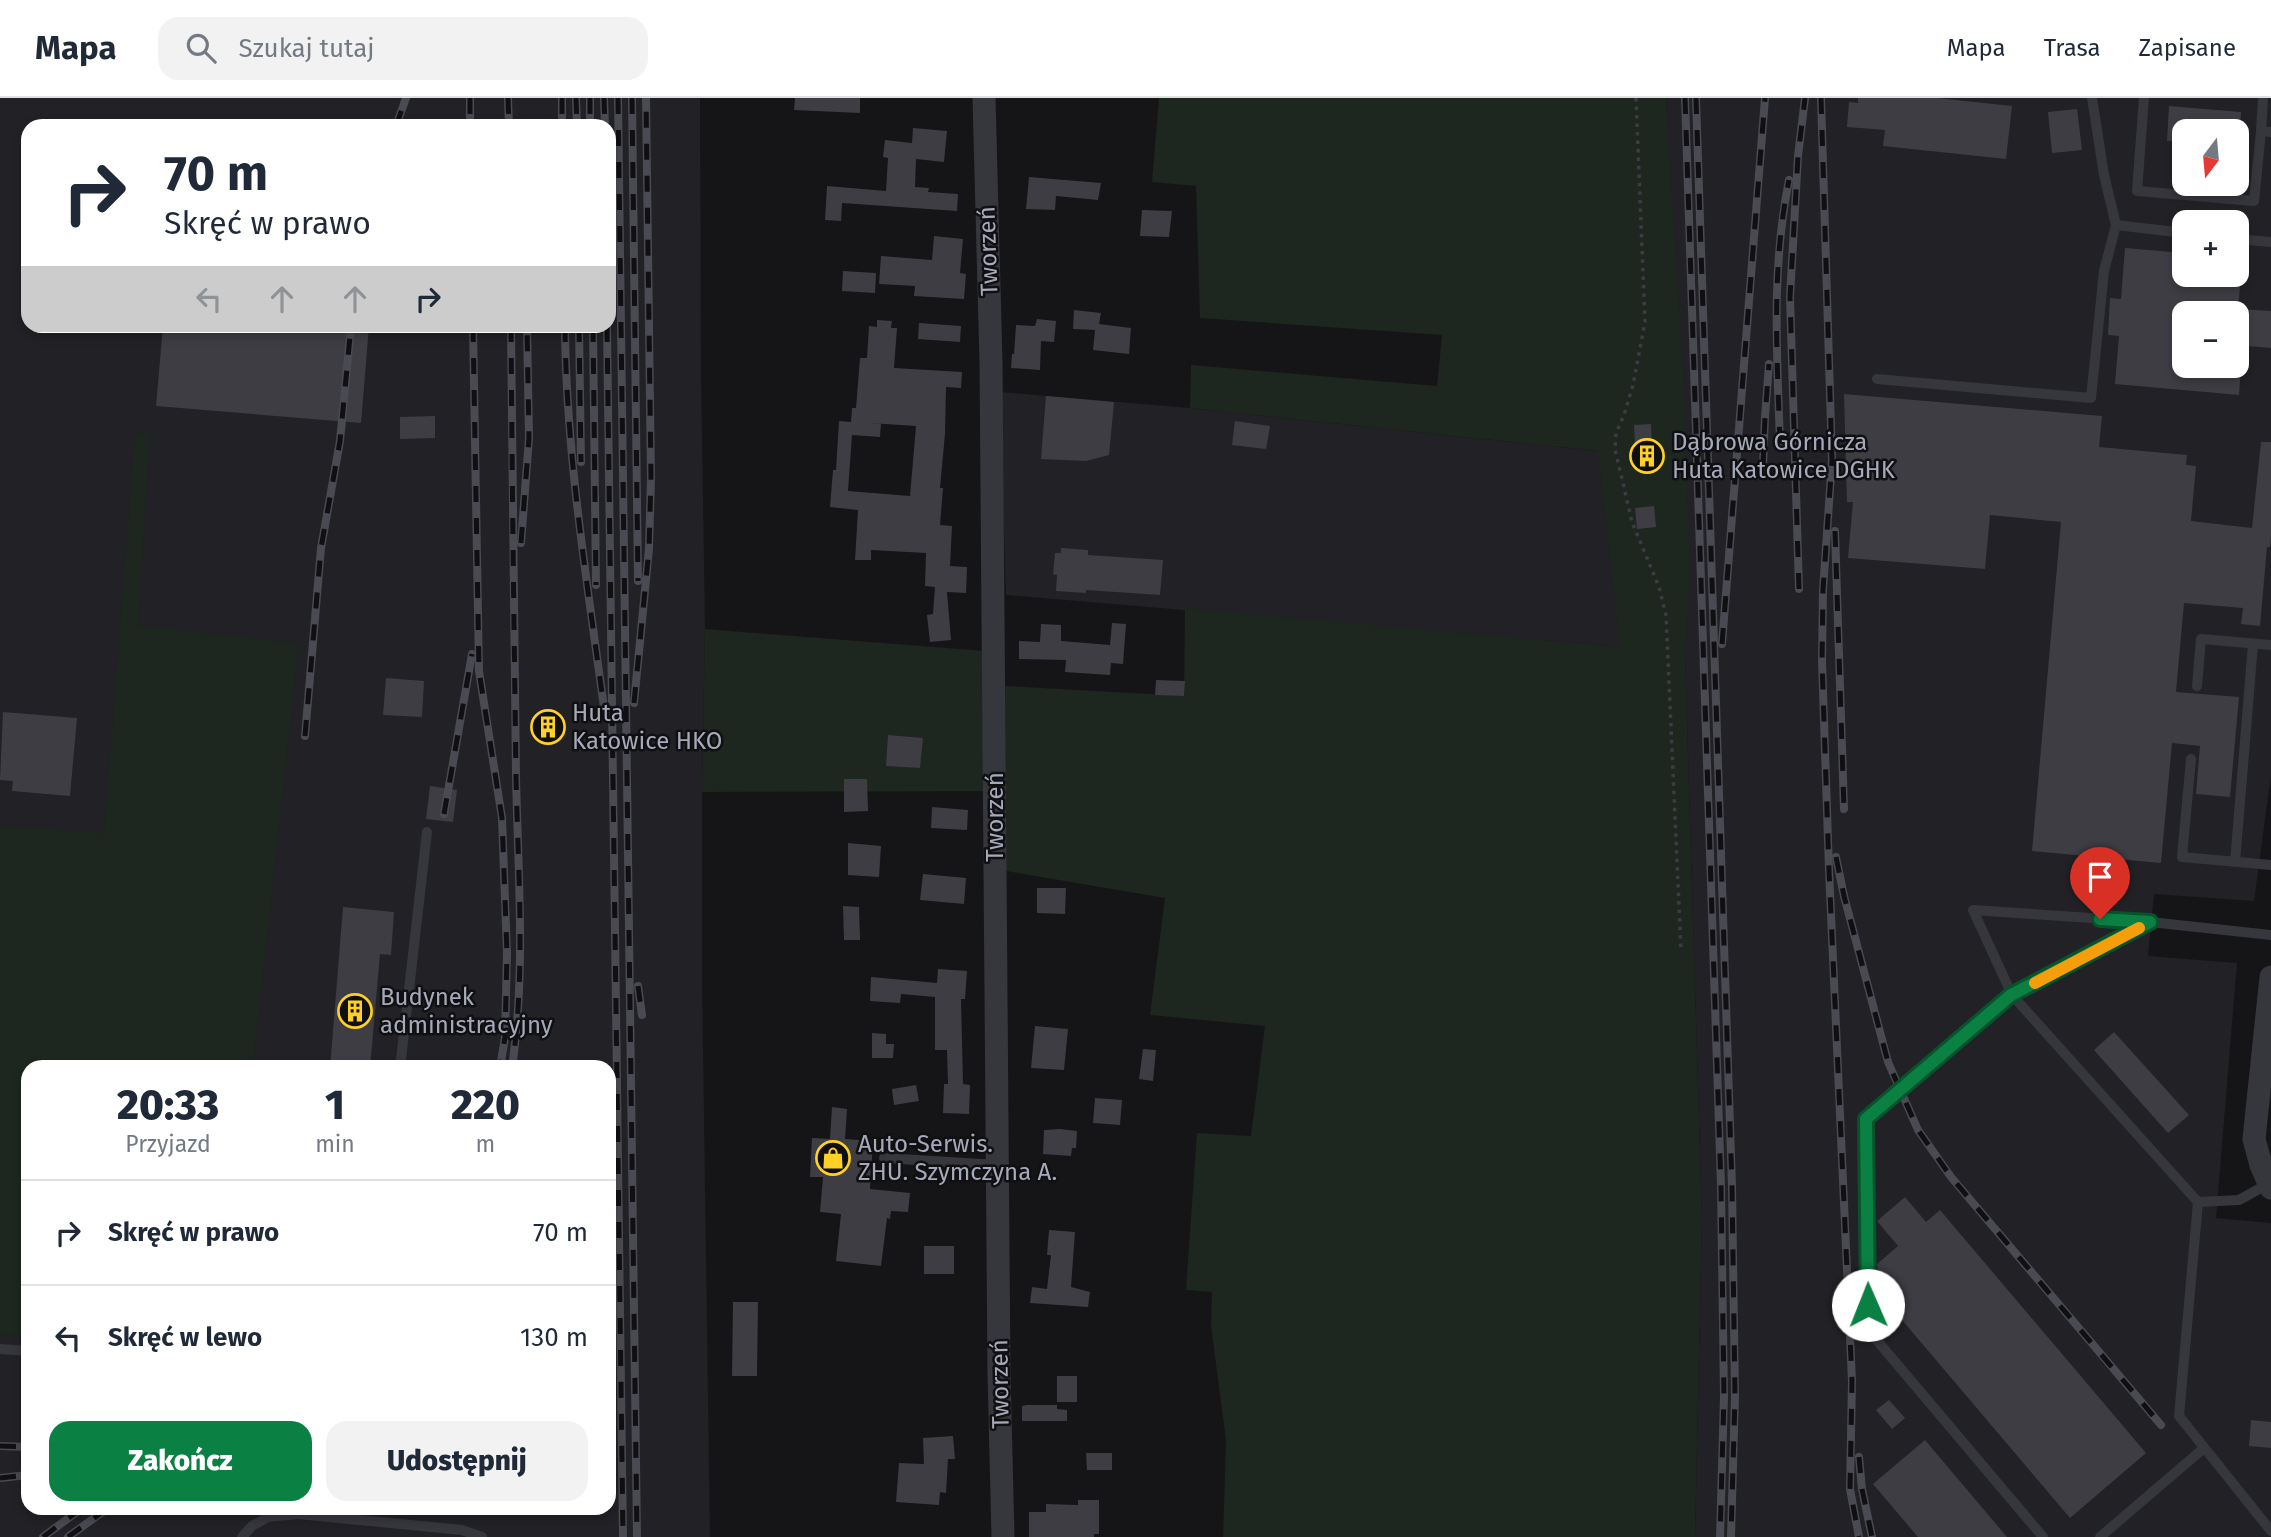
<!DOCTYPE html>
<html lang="pl">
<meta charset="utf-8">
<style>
:root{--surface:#fff;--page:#f2f2f3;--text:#1f2937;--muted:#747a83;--line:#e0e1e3;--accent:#0b8043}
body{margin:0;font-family:"Fira Sans",sans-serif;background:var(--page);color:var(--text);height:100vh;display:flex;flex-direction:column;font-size:26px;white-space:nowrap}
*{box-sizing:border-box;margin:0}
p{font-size:23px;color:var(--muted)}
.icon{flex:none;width:38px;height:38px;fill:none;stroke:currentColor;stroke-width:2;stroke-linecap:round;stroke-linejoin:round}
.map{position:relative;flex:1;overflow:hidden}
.sheet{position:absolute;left:21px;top:962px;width:595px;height:455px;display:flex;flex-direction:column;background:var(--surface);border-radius:21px;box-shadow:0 4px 10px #0003}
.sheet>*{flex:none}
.top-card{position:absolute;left:21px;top:21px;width:595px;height:214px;border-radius:21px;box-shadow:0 4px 10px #0003;background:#fff;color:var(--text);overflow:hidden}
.needle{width:46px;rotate:196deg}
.buttons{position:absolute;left:2172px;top:21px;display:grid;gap:14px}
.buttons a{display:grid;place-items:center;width:77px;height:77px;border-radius:14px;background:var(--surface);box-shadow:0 4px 10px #0003;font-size:35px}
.pin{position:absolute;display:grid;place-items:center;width:60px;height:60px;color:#fff;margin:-72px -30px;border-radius:50% 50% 50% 0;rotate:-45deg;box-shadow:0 0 7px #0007}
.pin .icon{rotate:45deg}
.me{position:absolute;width:77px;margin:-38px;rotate:359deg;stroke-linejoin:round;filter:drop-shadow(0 0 5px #0008)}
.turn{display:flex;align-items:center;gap:24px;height:147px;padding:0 28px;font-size:32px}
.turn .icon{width:91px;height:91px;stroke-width:2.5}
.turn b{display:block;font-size:49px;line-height:60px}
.lanes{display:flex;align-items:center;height:66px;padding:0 28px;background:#0003;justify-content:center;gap:35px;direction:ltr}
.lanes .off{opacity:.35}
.eta{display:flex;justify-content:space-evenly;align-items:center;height:119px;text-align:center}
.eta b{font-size:42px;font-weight:800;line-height:49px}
.cta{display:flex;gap:14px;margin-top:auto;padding:14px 28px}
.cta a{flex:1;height:80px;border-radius:21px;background:var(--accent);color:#fff;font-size:28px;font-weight:800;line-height:80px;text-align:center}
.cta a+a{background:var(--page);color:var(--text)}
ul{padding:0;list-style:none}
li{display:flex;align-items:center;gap:21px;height:105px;padding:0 28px;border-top:2px solid var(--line)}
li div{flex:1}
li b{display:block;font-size:26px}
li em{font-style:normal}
header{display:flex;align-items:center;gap:42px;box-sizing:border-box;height:98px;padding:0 35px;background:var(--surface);border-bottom:2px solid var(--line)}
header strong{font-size:33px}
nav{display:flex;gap:38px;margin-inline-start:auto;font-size:24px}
.search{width:490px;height:63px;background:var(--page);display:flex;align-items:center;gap:18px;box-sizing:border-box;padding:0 24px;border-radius:21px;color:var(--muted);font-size:26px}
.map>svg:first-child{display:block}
.built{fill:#222125;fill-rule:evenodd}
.green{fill:#1d261f}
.building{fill:#3d3d43;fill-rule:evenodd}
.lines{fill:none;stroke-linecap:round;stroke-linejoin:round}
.path{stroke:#3c3d44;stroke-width:3.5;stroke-dasharray:3.5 5;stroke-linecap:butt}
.lane{stroke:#36363d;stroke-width:10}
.street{stroke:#36363d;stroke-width:23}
.rail-casing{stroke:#494a52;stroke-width:8}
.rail{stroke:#101012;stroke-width:5;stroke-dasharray:16;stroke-linecap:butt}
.route-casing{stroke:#07532c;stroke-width:18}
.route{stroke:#0b8043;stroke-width:12}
.slow{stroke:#f59e0b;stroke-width:12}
.labels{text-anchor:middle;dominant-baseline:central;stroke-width:5;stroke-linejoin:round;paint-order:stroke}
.street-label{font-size:24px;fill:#a6a9b9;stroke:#101012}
.poi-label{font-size:24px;fill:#a6a9b9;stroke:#101012;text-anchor:start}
</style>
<header>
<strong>Mapa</strong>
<div class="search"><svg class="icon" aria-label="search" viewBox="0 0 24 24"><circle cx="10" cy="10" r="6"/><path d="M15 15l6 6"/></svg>Szukaj tutaj</div>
<nav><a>Mapa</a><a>Trasa</a><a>Zapisane</a></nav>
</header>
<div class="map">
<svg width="2271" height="1439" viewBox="0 0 2271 1439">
<rect width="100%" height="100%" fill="#151517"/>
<!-- built -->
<g class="built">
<path d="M0,0H700L701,272L705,531L702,694V881L710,1439H0ZM28,28H609V228H28ZM28,970H609V1410H28Z"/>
<path d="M1666,0H2271V677L2254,803L2154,796L2148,858L2237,865L2216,1120L2271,1125V1439H1695L1702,1121L1685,557L1620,549L1006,497L1000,294L1190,310L1597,353L1669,61ZM2184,33H2236V86H2184ZM2184,124H2236V177H2184ZM2184,215H2236V268H2184Z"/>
</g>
<!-- green -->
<g class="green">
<path d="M1159,0H1666L1685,305L1690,481L1685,557L1702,1121L1695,1439H1223L1226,1343L1211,1227L1212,1194L1186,1192L1197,1035L1251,1038L1265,928L1150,917L1165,800L1006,773L1005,588L1184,598L1185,510L1620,549L1598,353L1190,310L1191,267L1437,288L1442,237L1200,220L1196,88L1152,84Z"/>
<path d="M135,335L150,336L138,527L299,545L253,969L28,970V1238L0,1236V727L104,735Z"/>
<path d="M705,531L985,553L983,693L702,694Z"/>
</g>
<!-- building -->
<g class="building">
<path d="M795,0H860V15L794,12Z"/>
<path d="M1858,0H1937L2012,8L2006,61L1883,48L1885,32L1847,29L1849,4L1858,5Z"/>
<path d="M2169,8L2241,14L2240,33H2184V44L2167,43Z"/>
<path d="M2077,11L2082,52L2052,55L2048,14Z"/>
<path d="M913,30L947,33L944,64L916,61L915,89L929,90L928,94L958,96L957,113L842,105L841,123L825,122L827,88L886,93L888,60L883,59L885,42L912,45Z"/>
<path d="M1029,79L1101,85L1098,102L1056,98L1055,112L1026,111Z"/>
<path d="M1142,112L1172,113L1169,139L1140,138Z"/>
<path d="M934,138L963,141L960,175L966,176L964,201L914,198L915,188L879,186L881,158L932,162Z"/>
<path d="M2125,150L2184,155V177H2241L2238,211L2271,213V250L2236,247V215H2184V268H2241L2239,297L2115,286L2119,238L2108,237L2110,200L2121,201Z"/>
<path d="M843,173L876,175L875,195L842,193Z"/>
<path d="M1074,212L1101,215L1099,226L1131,230L1129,256L1093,252L1095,232L1073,231Z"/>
<path d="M1037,221L1056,223L1054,244L1041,243L1040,272L1011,270L1012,256H1014L1016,227L1035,228Z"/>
<path d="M877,222L892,223L891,230H897L894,270L962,274L961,290L946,289L945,336L940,390H943L940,427L952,428L950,468L967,469L966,495L947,494L951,542L930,544L927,517L933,516L935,489L925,488L926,455L871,452V462H855L858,412L830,409L833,372H836L839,323L851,324L852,310H856L860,260H867L869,228L877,229ZM869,325L916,328L910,398L848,393L852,337L880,339L881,326Z"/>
<path d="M919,225L961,228L960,244L918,241Z"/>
<path d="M163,228H369L361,325L156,308Z"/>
<path d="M1844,296L2102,318L2099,349L2187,357L2186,367L2196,368L2191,423L2252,430L2261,344H2271V437L2270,449H2267L2260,528L2241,526L2243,510L2184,505L2176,594L2239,599L2230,699L2196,696L2200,648L2172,645L2161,765L2032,753L2061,424L1990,417L1985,471L1848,460L1853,404H1847Z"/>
<path d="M1046,298L1114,304L1109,357L1086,363L1041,361Z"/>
<path d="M435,318V340L400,341V319Z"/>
<path d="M1235,323L1270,328L1266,351L1232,347Z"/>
<path d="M1651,326L1652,349H1659L1660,367L1636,368L1634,327Z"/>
<path d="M1654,408L1656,429L1637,431L1635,410Z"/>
<path d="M1061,450L1088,452V457L1163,462L1160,497L1086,492V495L1056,493L1057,477L1053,476L1055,455H1061Z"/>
<path d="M1112,525L1126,526L1123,566L1111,565L1110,577L1065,574L1066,562L1019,561V543L1040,544L1041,526L1061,527V543L1110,547Z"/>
<path d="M386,580L424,583L422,619L383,617Z"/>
<path d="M1156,582L1185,583L1184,598L1155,597Z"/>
<path d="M3,614L77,620L70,698L12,693L13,683L0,682Z"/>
<rect x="536" y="619" width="24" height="19"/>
<path d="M888,637L923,640L920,670L886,668Z"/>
<path d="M844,681H867L868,713L844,714Z"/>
<path d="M430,688L457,692L453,724L426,721Z"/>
<path d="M932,709L968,712L967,732L931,730Z"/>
<path d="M848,745L881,748L879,779L848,777Z"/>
<path d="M923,776L966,780L964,806L920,802Z"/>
<path d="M1037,790H1066L1065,816L1037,815Z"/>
<path d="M843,808L859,809L860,842H844Z"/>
<path d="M343,809L394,814L391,857L380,856L370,970H330Z"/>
<path d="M938,871L967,873L965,901H961L963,986L970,987L969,1016L943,1015L944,986H948L947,952H935V899L901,896L900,905L870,903L871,879L937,885Z"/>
<path d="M1035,928L1068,931L1064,972L1031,970Z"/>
<path d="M2114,934L2189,1017L2168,1035L2094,952Z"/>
<path d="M872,935L886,936V946H894L893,960H872Z"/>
<path d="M1143,951L1156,952L1153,983L1139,981Z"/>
<path d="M916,987L919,1003L894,1007L892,991Z"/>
<path d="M1095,1000L1122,1002L1120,1027L1093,1025Z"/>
<path d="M832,1009L847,1011L845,1041L873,1043L870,1091L910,1095L908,1114L891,1113L890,1121L887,1120L881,1168L836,1163L841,1116L820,1114L823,1079H810L812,1040L830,1041Z"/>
<path d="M1060,1031L1077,1033L1076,1050H1072L1071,1058L1043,1056L1044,1032Z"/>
<path d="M1905,1099L1926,1124L1940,1112L2146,1355L2070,1420L1885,1202L1879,1186L1877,1166L1898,1148L1877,1123Z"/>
<path d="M1049,1132L1075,1134L1071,1189L1090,1194L1088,1209L1030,1205L1032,1189L1047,1191L1051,1157H1047Z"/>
<rect x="924" y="1148" width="30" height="28"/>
<path d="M733,1204H758L757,1278H732Z"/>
<rect x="1057" y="1278" width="20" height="26"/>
<path d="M1889,1302L1905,1320L1892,1331L1876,1312Z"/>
<path d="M1027,1307H1057V1311L1067,1312V1323H1022V1308Z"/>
<path d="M2251,1322L2271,1324V1350L2249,1348Z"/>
<path d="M953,1338L955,1361H948L946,1395L940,1394L939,1407L896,1404L899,1365L924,1366L923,1340Z"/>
<path d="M1925,1342L2007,1439H1918L1873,1386Z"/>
<path d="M1086,1355H1112V1372H1087Z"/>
<path d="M1078,1402H1099V1436H1094V1439H1029V1414H1046V1406L1078,1407Z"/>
</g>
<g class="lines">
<!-- path -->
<path class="path" d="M1636,0L1645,224L1633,287L1624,317L1616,335L1615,351L1632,424L1659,489L1666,517L1681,853"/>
<!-- lane -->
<g class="lane">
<path d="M2092,0L2104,77L2116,127L2184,135"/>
<path d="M2144,0L2137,93L2254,103L2261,33L2271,34"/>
<path d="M2261,33L2263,0"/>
<path d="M2236,141L2271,144"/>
<path d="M1877,281L2091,300L2104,173L2116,127"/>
<path d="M2197,588L2201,541L2271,547"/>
<path d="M2191,661L2182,759L2271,767"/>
<path d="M2235,764L2253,546"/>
<path d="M2271,837L2150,824L1973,812L2012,897L2198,1104L2179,1318L2271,1433"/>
<path d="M400,970L427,734"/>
<path d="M884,1060L997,1067"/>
<path d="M2198,1104L2239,1102L2268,1086"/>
<path d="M0,1251L28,1253"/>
<path d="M242,1439L252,1428L268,1419L298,1416L462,1432L482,1439"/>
<path d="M2043,1439L1869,1233L1866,1021L2012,897L2148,826"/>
<path d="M2100,1439L2204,1350"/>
</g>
<!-- street -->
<g class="street">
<path d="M984,0L991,265L999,1276L1003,1439"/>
<path d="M2271,879L2254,1041L2261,1067L2271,1090"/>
</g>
<!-- rail casing -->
<g class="rail-casing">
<g id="rail">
<path d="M470,0V28"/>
<path d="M508,0L509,28"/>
<path d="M562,0V28"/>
<path d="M576,0L577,28"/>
<path d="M590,0V28"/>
<path d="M604,0L605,28"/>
<path d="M618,0L637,1439"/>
<path d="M632,0L638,483"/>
<path d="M1685,0L1721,1088L1724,1298L1720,1439"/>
<path d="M1696,0L1732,1088L1735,1298L1731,1439"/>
<path d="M1821,0L1832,362L1823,492L1822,563L1829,772L1852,1283L1850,1391L1859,1439"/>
<path d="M396,28L406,0"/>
<path d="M473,228L479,573L502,720L507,855L505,939L500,970"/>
<path d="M511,228C512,378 514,528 516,678C518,775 526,873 512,970"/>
<path d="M565,228C566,356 587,483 604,610"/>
<path d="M579,228L581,364"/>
<path d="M593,228L596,487"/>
<path d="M607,228L623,1439"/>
<path d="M1780,345C1777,255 1771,172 1789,82"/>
<path d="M1763,368L1765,319L1769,266"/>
<path d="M1835,433L1844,711"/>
<path d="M521,445L529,340L527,228"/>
<path d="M1799,491L1790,199L1798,58L1805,0"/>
<path d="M1722,546L1765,0"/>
<path d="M634,605L649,451L651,380L646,0"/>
<path d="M305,638L321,450L340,343L351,228"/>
<path d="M444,716L472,556"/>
<path d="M1836,759L1844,798L1888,964L1918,1032L1951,1079L2161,1327"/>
<path d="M638,888L642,917"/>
<path d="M0,1348L28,1349"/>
<path d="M1859,1359L1862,1391L1872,1439"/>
<path d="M0,1380L28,1377"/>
<path d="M43,1439L82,1410"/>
<path d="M68,1439L108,1410"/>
</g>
</g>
<!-- rail -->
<use href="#rail" class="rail"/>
</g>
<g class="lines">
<!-- route casing -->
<g class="route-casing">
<path id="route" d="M1868,1207L1866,1021L2011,897L2150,824L2100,821"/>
</g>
<!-- route -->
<use href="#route" class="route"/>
<!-- slow -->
<path class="slow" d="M2035,885L2139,830"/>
</g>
<!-- icons -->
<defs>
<g id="building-ring" transform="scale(1.75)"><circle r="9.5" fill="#101012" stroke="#ffd126" stroke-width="1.5"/><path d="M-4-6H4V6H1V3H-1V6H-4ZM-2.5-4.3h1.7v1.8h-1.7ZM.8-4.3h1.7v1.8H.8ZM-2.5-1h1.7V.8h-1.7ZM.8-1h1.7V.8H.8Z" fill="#ffd126"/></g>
<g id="shop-ring" transform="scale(1.75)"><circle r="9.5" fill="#101012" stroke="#ffd126" stroke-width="1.5"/><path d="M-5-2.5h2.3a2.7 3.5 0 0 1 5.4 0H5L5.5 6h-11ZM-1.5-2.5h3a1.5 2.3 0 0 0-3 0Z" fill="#ffd126"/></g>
</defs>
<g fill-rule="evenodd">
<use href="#building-ring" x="1647" y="358"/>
<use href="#building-ring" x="548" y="629"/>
<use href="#building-ring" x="355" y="913"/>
<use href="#shop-ring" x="833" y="1060"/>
</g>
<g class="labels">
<!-- street labels -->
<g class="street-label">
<text transform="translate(988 153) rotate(-92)">Tworzeń</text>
<text transform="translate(995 719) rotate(-90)">Tworzeń</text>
<text transform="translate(1000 1286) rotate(-91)">Tworzeń</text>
</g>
<!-- poi labels -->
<g class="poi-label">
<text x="1672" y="344">Dąbrowa Górnicza<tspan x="1672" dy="28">Huta Katowice DGHK</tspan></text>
<text x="572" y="615">Huta<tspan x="572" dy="28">Katowice HKO</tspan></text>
<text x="380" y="899">Budynek<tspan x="380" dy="28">administracyjny</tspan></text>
<text x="858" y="1046">Auto-Serwis.<tspan x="858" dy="28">ZHU. Szymczyna A.</tspan></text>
</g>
</g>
</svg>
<div class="buttons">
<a><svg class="needle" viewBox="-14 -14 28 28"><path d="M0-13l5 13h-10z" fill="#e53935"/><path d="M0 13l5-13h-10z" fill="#747a83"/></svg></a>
<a>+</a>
<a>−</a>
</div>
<div class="pin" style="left:2100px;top:821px;background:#d93025"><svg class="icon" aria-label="arrive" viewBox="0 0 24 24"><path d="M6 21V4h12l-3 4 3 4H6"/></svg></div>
<svg class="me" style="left:1868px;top:1207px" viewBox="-20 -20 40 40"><circle r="19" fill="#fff"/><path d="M0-13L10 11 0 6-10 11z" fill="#0b8043"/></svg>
<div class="top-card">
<div class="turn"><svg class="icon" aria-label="right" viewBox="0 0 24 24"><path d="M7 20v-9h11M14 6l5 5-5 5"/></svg><div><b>70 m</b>Skręć w prawo</div></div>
<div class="lanes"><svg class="icon off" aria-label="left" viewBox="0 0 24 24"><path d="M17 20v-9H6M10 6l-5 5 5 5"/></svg><svg class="icon off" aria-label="ahead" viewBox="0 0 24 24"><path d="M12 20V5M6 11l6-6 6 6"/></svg><svg class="icon off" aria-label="ahead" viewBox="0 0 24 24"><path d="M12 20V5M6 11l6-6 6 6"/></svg><svg class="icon" aria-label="right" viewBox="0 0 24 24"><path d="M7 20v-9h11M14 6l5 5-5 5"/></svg></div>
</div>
<section class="sheet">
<div class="eta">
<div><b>20:33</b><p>Przyjazd</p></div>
<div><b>1</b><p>min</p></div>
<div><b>220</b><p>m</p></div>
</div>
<ul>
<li><svg class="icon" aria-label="right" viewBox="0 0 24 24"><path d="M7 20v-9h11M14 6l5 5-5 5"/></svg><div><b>Skręć w prawo</b></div><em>70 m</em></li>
<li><svg class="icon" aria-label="left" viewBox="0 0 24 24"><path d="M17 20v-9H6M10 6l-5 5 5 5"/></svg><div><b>Skręć w lewo</b></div><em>130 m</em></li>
</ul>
<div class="cta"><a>Zakończ</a><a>Udostępnij</a></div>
</section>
</div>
